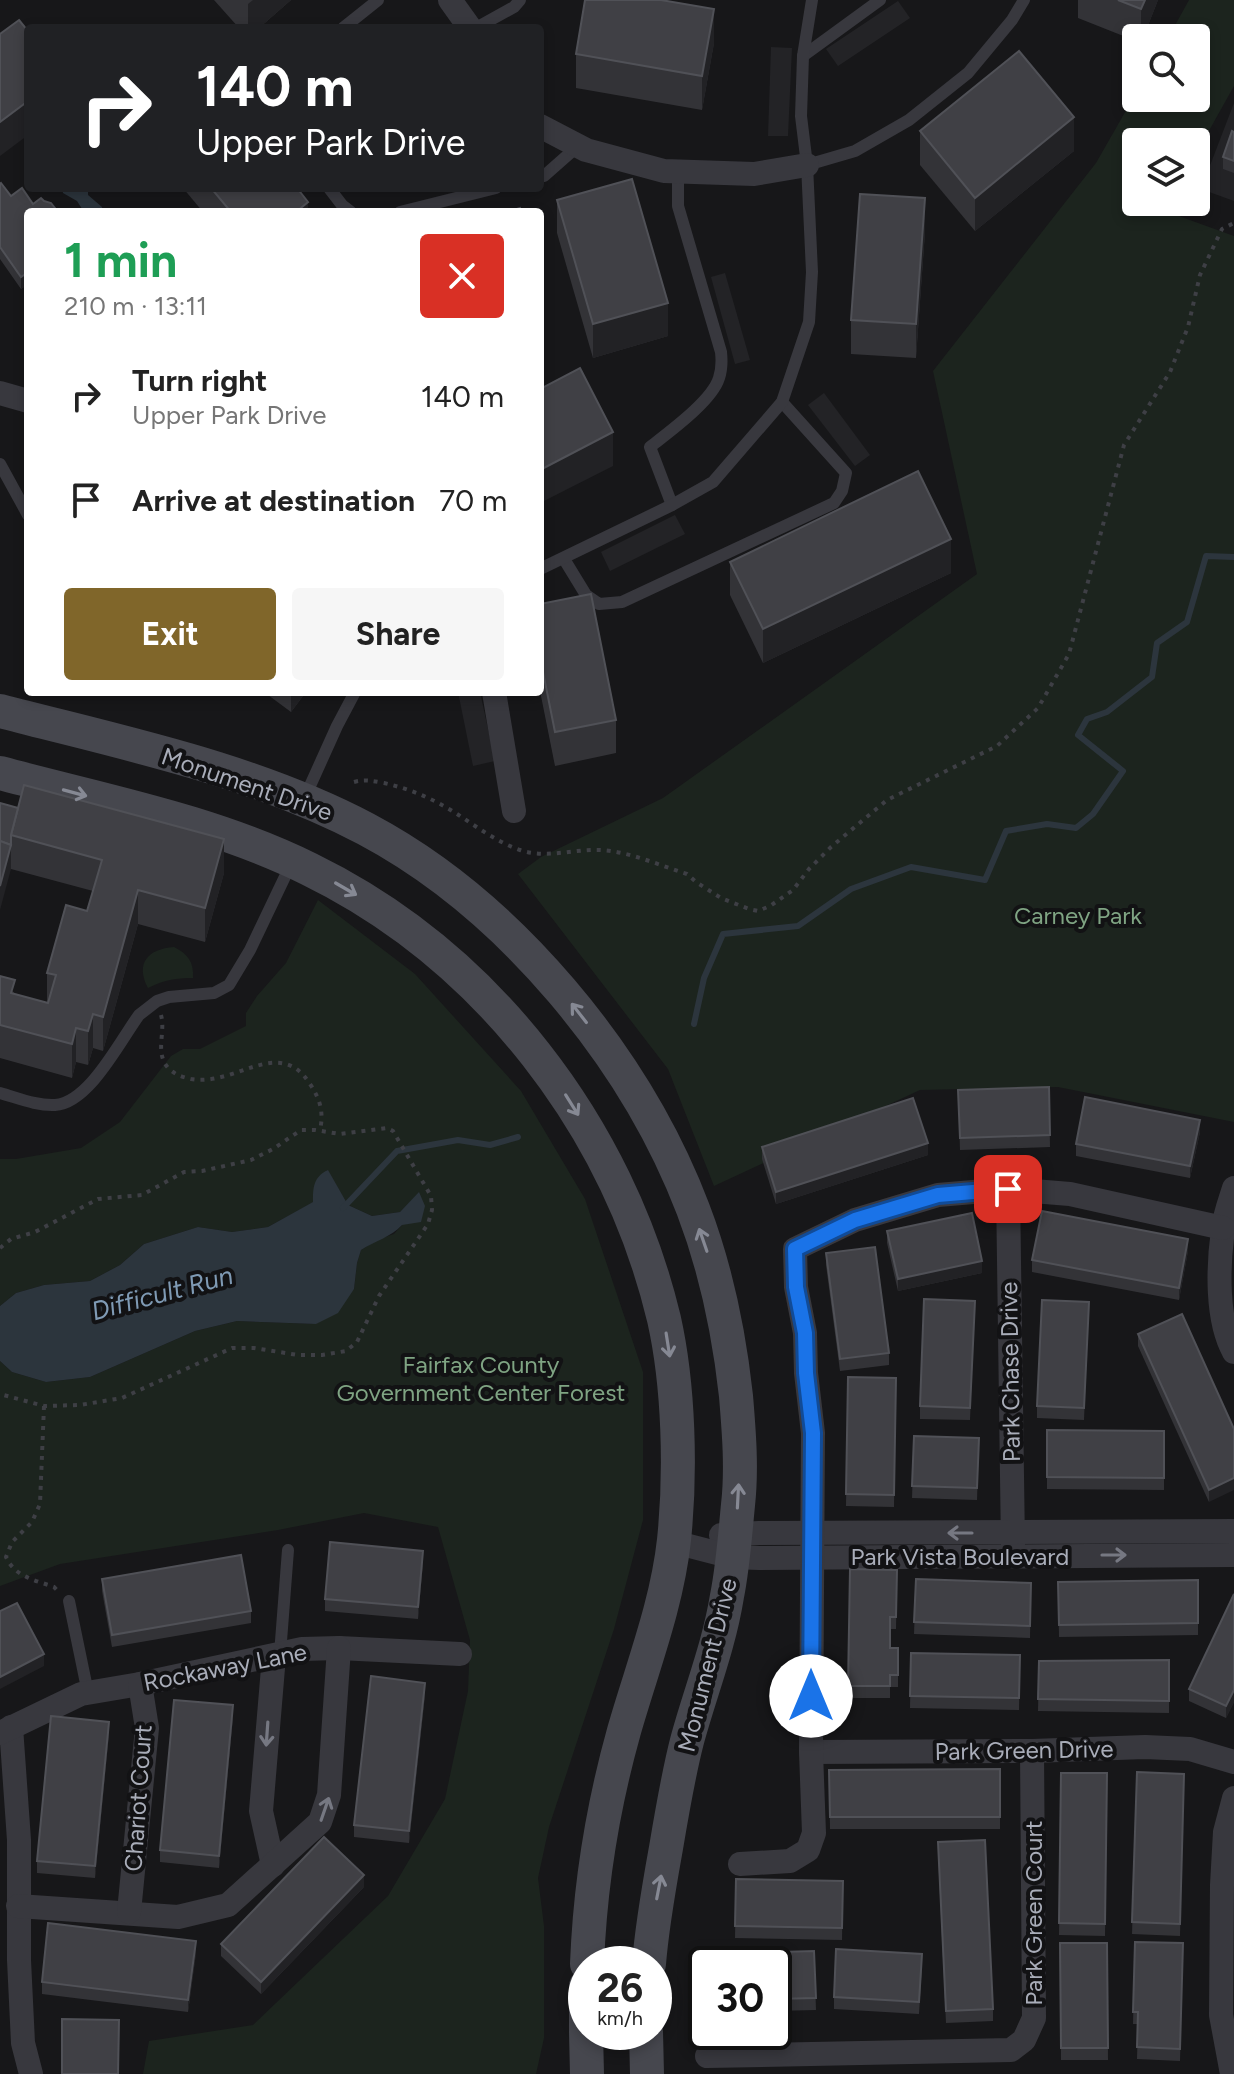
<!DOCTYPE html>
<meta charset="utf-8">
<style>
:root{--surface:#fff;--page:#f6f6f6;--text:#222;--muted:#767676;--accent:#80662a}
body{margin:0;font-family:Figtree,sans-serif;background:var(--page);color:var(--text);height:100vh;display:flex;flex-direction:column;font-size:30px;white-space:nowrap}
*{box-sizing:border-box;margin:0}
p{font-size:26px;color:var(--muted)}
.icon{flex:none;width:44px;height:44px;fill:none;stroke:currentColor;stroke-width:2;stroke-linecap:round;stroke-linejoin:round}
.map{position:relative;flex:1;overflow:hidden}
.sheet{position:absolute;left:24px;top:208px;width:520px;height:488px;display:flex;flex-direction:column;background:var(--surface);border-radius:8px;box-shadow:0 4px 12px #0003}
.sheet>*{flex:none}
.top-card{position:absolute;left:24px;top:24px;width:520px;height:168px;border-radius:8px;box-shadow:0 4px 12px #0003;background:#202124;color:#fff;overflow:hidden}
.fabs{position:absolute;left:1122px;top:24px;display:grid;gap:16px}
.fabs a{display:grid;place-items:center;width:88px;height:88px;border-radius:8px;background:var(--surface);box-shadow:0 4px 12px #0003;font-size:40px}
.speed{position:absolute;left:568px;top:1946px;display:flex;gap:16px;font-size:40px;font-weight:700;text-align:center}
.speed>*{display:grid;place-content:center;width:104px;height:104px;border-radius:50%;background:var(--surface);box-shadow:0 4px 12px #0003;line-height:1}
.speed small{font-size:20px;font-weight:400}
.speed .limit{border:4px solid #111;border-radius:12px;background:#fff;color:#111}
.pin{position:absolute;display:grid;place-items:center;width:68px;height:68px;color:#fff;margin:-34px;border-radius:16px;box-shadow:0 4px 12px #0006}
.me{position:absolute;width:88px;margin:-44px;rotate:0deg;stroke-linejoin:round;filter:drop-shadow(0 0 6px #0008)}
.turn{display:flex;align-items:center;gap:28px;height:168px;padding:0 40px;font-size:36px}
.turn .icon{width:104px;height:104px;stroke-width:2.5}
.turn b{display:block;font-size:56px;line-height:68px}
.round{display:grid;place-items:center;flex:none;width:84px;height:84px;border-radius:8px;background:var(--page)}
.overview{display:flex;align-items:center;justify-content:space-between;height:136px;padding:0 40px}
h1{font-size:48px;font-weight:700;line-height:60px;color:#1e9e55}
.cta{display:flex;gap:16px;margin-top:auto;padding:16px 40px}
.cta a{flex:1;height:92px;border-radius:8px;background:var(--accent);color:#fff;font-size:32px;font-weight:700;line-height:92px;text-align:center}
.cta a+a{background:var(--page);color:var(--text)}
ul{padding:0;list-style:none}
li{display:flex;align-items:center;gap:24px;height:104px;padding:0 40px}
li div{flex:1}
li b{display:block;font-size:30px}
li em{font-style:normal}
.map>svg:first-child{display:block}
.built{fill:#232326}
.green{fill:#1c241e}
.water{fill:#2c353d}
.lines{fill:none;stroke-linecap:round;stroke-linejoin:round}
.stream{stroke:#2c353d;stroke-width:6}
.path{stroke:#3e3f45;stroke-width:4;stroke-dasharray:4 6;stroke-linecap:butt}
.lane{stroke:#38383e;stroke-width:12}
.street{stroke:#38383e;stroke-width:24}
.secondary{stroke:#46474e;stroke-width:34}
.wall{fill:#333337}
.shaded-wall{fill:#222225}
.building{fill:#404045;stroke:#505157;stroke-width:2}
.oneway{stroke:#868994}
.oneway2{stroke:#767882}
.route-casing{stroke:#114b97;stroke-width:20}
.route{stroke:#1a73e8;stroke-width:14}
.labels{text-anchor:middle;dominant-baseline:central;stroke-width:8;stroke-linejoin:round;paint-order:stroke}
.street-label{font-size:24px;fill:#a9adb9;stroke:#121214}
.park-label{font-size:24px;fill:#7fa483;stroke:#121214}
.water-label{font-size:26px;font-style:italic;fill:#7f9ab4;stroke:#121214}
</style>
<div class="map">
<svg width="1234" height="2074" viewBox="0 0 1234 2074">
<rect width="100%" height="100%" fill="#171719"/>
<!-- built -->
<g class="built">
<path d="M898,1L910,18L838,66L826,49Z"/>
<path d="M771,47L792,48L788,136H768Z"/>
<path d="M1234,103V201L1201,189Z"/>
<path d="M725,273L750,360L735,364L711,277Z"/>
<path d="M824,393L870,455L855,466L808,405Z"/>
<path d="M675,515L685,534L610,571L601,552Z"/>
<path d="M458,692H480L495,761L473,766Z"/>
</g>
<!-- green -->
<g class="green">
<path d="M1189,0H1234V86L1196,154V142H1136V202H1169L1165,211L1234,236V1122L1058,1087L920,1090L714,1186L668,1069L518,874L541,857L663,798L977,574L933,371L1096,163L1136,93V98H1196V38H1168Z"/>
<path d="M318,900L415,974L521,1091L585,1199L643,1372V1520L614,1629L549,1827L538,1878L544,1926V2038L536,2074H143L149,2041L253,2025L388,1896L445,1799L468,1691L470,1640L438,1527L364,1513L278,1530L60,1564L0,1586V1361L12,1372L46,1382L90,1377L195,1331L237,1321L316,1324L354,1289L357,1263L361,1250L376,1240L394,1234L402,1225L419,1193L400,1212L372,1216L348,1205L327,1170L314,1202L268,1227L232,1232L198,1227L144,1244L120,1265L90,1281L44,1285L16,1293L0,1306V1159H16L81,1148L120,1122L171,1056L183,1049H200L246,1026V1013L257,996L286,963Z"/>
<path d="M174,947C188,954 194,962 193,978C176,978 164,980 148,988C135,963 148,949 174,947Z"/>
</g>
<!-- water -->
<g class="water">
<path d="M62,188H88V195L102,207L103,212H84L77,201L63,193Z"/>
<path d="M328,1170L348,1205L372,1216L400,1212L419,1192L425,1206L421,1222L402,1225C391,1237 375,1241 361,1250L357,1263L354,1289L338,1313L316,1324L237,1321L195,1331L90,1377L46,1382L12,1372L0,1361V1306L16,1293L44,1285L90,1281L120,1265L144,1244L198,1227L232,1232L268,1227L313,1202C313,1188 313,1177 328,1170Z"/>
</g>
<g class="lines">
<!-- stream -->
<g class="stream">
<path d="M694,1024L704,978L723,934L798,926L851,889L911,867L985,880L1006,831L1047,824L1076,828L1093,814L1123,771L1078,735L1087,719L1107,712L1152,677L1157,643L1187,622L1206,556L1234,557"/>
<path d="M343,1208L397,1151L458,1140L490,1145L518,1137"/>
</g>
<!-- path -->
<g class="path">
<path d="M354,782C365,779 373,781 384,783C410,789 434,799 457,814C477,827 497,842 520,850C549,860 581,846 611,851C637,855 662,866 687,874L696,882L721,898L749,909L758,911L770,906L793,890L809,869L831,847L887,800L997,746L1038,708L1069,654L1124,445L1170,372L1188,327L1200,275L1222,229L1234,223"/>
<path d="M161,1015C166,1033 154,1053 169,1069C176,1075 182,1077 191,1079C236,1087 279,1035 310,1084C320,1099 324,1112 320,1130"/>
<path d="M0,1248L11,1239L35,1232L98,1199L142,1195L184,1172L202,1171L251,1160L273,1149L301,1130H315L340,1134L387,1128L393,1131L431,1196L432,1210L428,1224L379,1296L357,1342L346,1351L322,1355H298L254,1348H232L122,1398L80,1405L44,1406L0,1394"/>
<path d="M44,1406L40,1504L32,1522L12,1542L6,1557C15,1577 35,1580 54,1587L57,1590"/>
</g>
<!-- lane -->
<g class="lane">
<path d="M343,28L378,0"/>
<path d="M476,28L514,7L520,0"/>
<path d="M803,56L880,0"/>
<path d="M807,165L855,151L909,120L968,73L1012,20L1024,0"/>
<path d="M540,177L544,176L578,146"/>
<path d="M329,188L342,205L351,212"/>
<path d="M400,212L496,188"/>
<path d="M0,464L28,515"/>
<path d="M672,505L650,447C669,432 712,401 719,378C722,369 722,361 721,352L678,206V173"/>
<path d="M564,559L586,595L599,604L622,602L834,503L842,491L846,473L782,402"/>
<path d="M540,569L672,505L713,482L782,402L809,322L812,272L807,165L801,116L803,56L812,0"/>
<path d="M305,797L337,726L355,692"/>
<path d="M0,1093C18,1098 37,1106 55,1105C89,1103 120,1041 139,1015L157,1001L169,997L214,993L229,985L250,950L291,864"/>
<path d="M69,1601L88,1693"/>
<path d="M280,1654L288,1550"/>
</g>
<!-- street -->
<g class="street">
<path d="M450,0L470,28"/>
<path d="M540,126L586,150L664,171L754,174L807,165"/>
<path d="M0,393L28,401"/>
<path d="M494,692L514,811"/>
<path d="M1234,1188C1230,1201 1224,1216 1223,1230C1218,1266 1216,1320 1234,1352"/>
<path d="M1008,1189L1013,1547"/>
<path d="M721,1535L759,1533L1234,1531"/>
<path d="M674,1542L732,1557L759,1558L1234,1555"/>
<path d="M11,1727L19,1840V1960L23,2043L31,2074"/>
<path d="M0,1733L81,1694L140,1684L302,1649L339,1648L460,1654"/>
<path d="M811,1752L1032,1751L1145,1747L1190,1749L1234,1762"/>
<path d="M740,1864L790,1861L808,1850L814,1833L811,1752L813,1433L806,1373L805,1333L796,1287L795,1249L855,1220L938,1195L1008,1189L1070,1194L1223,1228"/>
<path d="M273,1865L261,1811L274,1656"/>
<path d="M18,1906L178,1917L228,1905L320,1822L329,1795L339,1648"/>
<path d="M129,1912L147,1728L140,1684"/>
<path d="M707,2056L1011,2050L1024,2040L1034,2018L1032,1751"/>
<path d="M1232,2074L1221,2015L1222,1885L1225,1832L1234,1798"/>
</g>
<!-- secondary -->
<g class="secondary">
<path d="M0,711C123,743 252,769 366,829C509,905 635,1057 693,1209C716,1269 729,1332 736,1396C739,1432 742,1469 738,1505C735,1535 733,1566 727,1596C719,1646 700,1693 687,1741C678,1776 672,1812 666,1848C659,1887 652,1925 649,1964"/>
<path d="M0,773C104,801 212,821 309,869C487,956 618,1127 664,1319C679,1386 681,1472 674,1540C667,1605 642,1668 624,1731C603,1806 590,1886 587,1964"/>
<path d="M586,1986V2028"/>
<path d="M586,2032L587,2074"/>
<path d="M646,2032L647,2074"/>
</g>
</g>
<!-- wall -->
<g class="wall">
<path d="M214,0H291L259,28H239Z"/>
<path d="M1078,0H1158L1143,38H1136V41L1078,18Z"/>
<path d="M714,43L702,110L576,88V54Z"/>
<path d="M920,131L1074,151L975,231L920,165Z"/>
<path d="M1234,132V173L1223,169V157Z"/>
<path d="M0,184L11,196L33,204L44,201L28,212V284L21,289L0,259Z"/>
<path d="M183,188H297L308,212H203Z"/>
<path d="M557,200L668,336L593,358L557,233Z"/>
<path d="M925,232L916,358L851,354V320Z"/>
<path d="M730,562L951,573L763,663L730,595Z"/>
<path d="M540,604L616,720V753L555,766L540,691Z"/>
<path d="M264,692H306L291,712Z"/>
<path d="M0,803L224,873L205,942L138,924L103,1051L93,1048L88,1065L76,1062L72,1078L0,1058V976L15,994L47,1003V973L87,911L93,891L11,869Z"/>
<path d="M1049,1087L1050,1147L960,1150L958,1090Z"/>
<path d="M1200,1132L1190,1178L1076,1156V1144Z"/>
<path d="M762,1147L928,1155L776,1204L762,1159Z"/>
<path d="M887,1231L982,1273L898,1291L887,1243Z"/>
<path d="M1188,1251L1179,1300L1032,1272V1260Z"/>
<path d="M826,1253L889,1353V1365L840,1371L826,1265Z"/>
<path d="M975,1301L970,1420L920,1419V1406Z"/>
<path d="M1089,1302L1084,1420L1037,1418V1406Z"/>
<path d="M1138,1334L1234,1429L1209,1502L1138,1346Z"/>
<path d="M848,1377L896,1378L894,1507L846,1506Z"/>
<path d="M1047,1430L1164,1431V1490L1047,1489Z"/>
<path d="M914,1436L979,1438L977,1500L912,1498Z"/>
<path d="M423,1563L418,1619L325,1611V1599Z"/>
<path d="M850,1569L897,1570L896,1629H890V1648H898V1687H890V1698H848Z"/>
<path d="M102,1579L251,1611V1623L112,1647L102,1591Z"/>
<path d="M916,1579L1031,1583L1030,1638L914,1634Z"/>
<path d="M1198,1580V1635L1059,1637L1058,1582Z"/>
<path d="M1234,1594V1702L1226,1718L1189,1701V1689Z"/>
<path d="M911,1653L1020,1655L1019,1710L910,1708Z"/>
<path d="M1169,1660V1713L1038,1711L1039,1661Z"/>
<path d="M425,1695L409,1843L354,1837V1825Z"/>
<path d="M233,1717L219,1868L160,1862V1850Z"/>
<path d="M109,1734L95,1878L37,1873V1861Z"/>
<path d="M1000,1769V1829H830L829,1770Z"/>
<path d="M1137,1772L1184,1774L1180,1936L1132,1934Z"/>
<path d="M1061,1773H1107L1105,1936L1059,1935Z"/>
<path d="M938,1854L993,2009V2021L946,2023Z"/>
<path d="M736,1879L843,1881L842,1940L735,1938Z"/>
<path d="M364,1887L261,1994L221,1956V1944Z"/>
<path d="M1135,1942L1183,1943L1180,2061L1137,2059L1138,2024H1133Z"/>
<path d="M1060,1943H1107L1108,2060H1061Z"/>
<path d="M814,1951L816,2010L774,2011V1964Z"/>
<path d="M196,1953L188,2012L42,1994V1982Z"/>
<path d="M922,1966L919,2014L834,2009V1997Z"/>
</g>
<!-- shaded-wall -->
<g class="shaded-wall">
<path d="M253,0H291L259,28H248V4Z"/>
<path d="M1145,0H1158L1143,38H1141V9Z"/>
<path d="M714,9V43L702,110V76Z"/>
<path d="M28,101V135L0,156V122Z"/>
<path d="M1074,117V151L975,231V198Z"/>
<path d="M925,198V232L916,358V324Z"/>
<path d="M308,202V212H296Z"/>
<path d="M28,272V284L21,289V277Z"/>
<path d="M668,303V336L593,358V324Z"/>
<path d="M613,432V466L540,503V470Z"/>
<path d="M951,539V573L763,663V629Z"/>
<path d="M291,692H306L291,712Z"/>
<path d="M224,839V873L205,942V908Z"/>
<path d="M11,845V869L0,910V886Z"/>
<path d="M138,890V924L103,1051V1017Z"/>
<path d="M93,1014V1048L88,1065V1031Z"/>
<path d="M76,1028V1062L72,1078V1044Z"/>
<path d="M1200,1120V1132L1190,1178V1166Z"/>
<path d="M928,1143V1155L776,1204V1192Z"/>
<path d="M1188,1239V1251L1179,1300V1288Z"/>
<path d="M982,1261V1273L898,1291V1279Z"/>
<path d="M1234,1478V1490L1209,1502V1490Z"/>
<path d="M423,1551V1563L418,1619V1607Z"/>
<path d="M44,1654V1666L0,1689V1677Z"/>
<path d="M425,1683V1695L409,1843V1831Z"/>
<path d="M1234,1690V1702L1226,1718V1706Z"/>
<path d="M233,1705V1717L219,1868V1856Z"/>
<path d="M109,1722V1734L95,1878V1866Z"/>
<path d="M364,1875V1887L261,1994V1982Z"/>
<path d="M196,1941V1953L188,2012V2000Z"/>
</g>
<!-- building -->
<g class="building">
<path d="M585,0H661L714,9L702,76L576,54Z"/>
<path d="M1118,0H1145L1141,9Z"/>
<path d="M19,20L28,31V101L0,122V34Z"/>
<path d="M1019,51L1074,117L975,198L920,131Z"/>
<path d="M1232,131L1234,132V161L1223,157Z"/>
<path d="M632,179L668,303L593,324L557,200Z"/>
<path d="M1,183L11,196L22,188L33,204L41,198L44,201L51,203L58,212H28V272L21,277L0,247V184Z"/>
<path d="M211,188H297L308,202L296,212H231Z"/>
<path d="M860,194L925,198L916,324L851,320Z"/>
<path d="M520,208L521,212H506Z"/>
<path d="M580,368L613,432L540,470V389Z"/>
<path d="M918,471L951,539L763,629L730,562Z"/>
<path d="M591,594L616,720L555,732L540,657V604Z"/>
<path d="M24,785L224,839L205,908L138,890L103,1017L93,1014L88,1031L76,1028L72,1044L0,1025V976L15,980L11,993L48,1003L56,975L47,973L66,905L87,911L102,860L11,835Z"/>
<path d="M0,803L18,808L11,835V845L0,841Z"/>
<path d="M0,841L11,845L0,886Z"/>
<path d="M1049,1087L1050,1135L960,1138L958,1090Z"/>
<path d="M1085,1097L1200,1120L1190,1166L1076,1144Z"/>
<path d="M913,1098L928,1143L776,1192L762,1147Z"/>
<path d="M1042,1211L1188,1239L1179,1288L1032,1260Z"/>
<path d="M972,1213L982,1261L898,1279L887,1231Z"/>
<path d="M875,1247L889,1353L840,1359L826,1253Z"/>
<path d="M924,1299L975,1301L970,1408L920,1406Z"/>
<path d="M1042,1300L1089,1302L1084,1408L1037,1406Z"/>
<path d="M1182,1314L1234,1429V1478L1209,1490L1138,1334Z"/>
<path d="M848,1377L896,1378L894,1495L846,1494Z"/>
<path d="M1047,1430L1164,1431V1478L1047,1477Z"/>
<path d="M914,1436L979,1438L977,1488L912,1486Z"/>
<path d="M330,1542L423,1551L418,1607L325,1599Z"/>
<path d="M241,1555L251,1611L112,1635L102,1579Z"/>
<path d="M850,1569L897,1570L896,1617H890V1648H898V1675H890V1686H848Z"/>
<path d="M916,1579L1031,1583L1030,1626L914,1622Z"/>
<path d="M1198,1580V1623L1059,1625L1058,1582Z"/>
<path d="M1234,1594V1690L1226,1706L1189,1689Z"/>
<path d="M17,1603L44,1654L0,1677V1611Z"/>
<path d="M911,1653L1020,1655L1019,1698L910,1696Z"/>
<path d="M1169,1660V1701L1038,1699L1039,1661Z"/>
<path d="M371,1676L425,1683L409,1831L354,1825Z"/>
<path d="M174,1700L233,1705L219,1856L160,1850Z"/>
<path d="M51,1716L109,1722L95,1866L37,1861Z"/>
<path d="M1000,1769V1817H830L829,1770Z"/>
<path d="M1137,1772L1184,1774L1180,1924L1132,1922Z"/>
<path d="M1061,1773H1107L1105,1924L1059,1923Z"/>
<path d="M324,1837L364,1875L261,1982L221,1944Z"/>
<path d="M985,1840L993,2009L946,2011L938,1842Z"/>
<path d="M736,1879L843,1881L842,1928L735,1926Z"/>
<path d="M48,1923L196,1941L188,2000L42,1982Z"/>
<path d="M1135,1942L1183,1943L1180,2049L1137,2047L1138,2012H1133Z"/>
<path d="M1060,1943H1107L1108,2048H1061Z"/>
<path d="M836,1949L922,1954L919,2002L834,1997Z"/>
<path d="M814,1951L816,1998L774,1999V1964H709L708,1954Z"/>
<path d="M62,2019L119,2020L118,2074H62Z"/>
</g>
<!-- one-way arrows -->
<defs><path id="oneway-shaft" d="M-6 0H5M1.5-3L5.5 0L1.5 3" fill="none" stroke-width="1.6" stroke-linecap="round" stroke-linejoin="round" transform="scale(2)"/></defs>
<g class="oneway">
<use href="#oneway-shaft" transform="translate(75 793) rotate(15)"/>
<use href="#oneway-shaft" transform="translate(346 889) rotate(30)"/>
<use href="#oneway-shaft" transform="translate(579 1013) rotate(-128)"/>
<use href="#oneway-shaft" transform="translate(572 1105) rotate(58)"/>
<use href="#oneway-shaft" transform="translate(703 1240) rotate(-109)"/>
<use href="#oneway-shaft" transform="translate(668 1345) rotate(81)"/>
<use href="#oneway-shaft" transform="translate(738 1496) rotate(-87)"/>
<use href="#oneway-shaft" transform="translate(659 1887) rotate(-79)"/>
</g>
<g class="oneway2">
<use href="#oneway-shaft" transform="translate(960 1533) rotate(180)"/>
<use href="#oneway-shaft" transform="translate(1114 1555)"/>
<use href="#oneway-shaft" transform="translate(267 1734) rotate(94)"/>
<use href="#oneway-shaft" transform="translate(325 1809) rotate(-71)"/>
</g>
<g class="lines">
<!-- route casing -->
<g class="route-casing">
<path id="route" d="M811,1696L813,1433L806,1373L805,1333L796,1287L795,1249L855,1220L938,1195L1008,1189"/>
</g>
<!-- route -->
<use href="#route" class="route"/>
</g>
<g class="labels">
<!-- street labels -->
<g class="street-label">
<text transform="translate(247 784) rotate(19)">Monument Drive</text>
<text transform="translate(1010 1372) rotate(-91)">Park Chase Drive</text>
<text x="960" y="1556">Park Vista Boulevard</text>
<text transform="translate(707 1665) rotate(-76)">Monument Drive</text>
<text transform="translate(225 1667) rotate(-11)">Rockaway Lane</text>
<text transform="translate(1024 1750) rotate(-1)">Park Green Drive</text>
<text transform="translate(138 1798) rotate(-86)">Chariot Court</text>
<text transform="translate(1033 1913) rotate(-90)">Park Green Court</text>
</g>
<!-- park labels -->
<g class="park-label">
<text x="1078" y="915">Carney Park</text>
<text x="481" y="1364">Fairfax County<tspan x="481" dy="28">Government Center Forest</tspan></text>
</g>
<!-- water labels -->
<g class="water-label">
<text transform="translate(162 1293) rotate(-15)">Difficult Run</text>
</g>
</g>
</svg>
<div class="fabs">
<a><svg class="icon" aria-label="search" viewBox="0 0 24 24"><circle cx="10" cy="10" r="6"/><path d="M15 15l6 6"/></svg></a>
<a><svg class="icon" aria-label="layers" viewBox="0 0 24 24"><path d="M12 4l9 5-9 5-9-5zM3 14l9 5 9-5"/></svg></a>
</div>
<div class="speed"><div>26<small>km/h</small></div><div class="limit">30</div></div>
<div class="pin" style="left:1008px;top:1189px;background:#d93025"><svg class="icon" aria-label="arrive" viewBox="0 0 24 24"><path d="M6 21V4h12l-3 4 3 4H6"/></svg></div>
<svg class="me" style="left:811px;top:1696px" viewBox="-20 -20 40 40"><circle r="19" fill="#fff"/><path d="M0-13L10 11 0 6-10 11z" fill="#1a73e8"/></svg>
<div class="top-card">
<div class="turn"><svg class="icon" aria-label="right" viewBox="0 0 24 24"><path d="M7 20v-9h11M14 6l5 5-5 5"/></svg><div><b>140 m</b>Upper Park Drive</div></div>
</div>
<section class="sheet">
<div class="overview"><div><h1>1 min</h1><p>210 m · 13:11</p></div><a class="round" style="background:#d93025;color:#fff"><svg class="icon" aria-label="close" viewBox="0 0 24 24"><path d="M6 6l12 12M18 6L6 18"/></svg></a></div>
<ul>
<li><svg class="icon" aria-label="right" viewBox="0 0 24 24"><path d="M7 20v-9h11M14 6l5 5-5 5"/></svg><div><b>Turn right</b><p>Upper Park Drive</p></div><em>140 m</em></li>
<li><svg class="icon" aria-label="arrive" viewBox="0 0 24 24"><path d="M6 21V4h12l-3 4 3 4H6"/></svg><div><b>Arrive at destination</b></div><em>70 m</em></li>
</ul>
<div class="cta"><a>Exit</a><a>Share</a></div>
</section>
</div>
